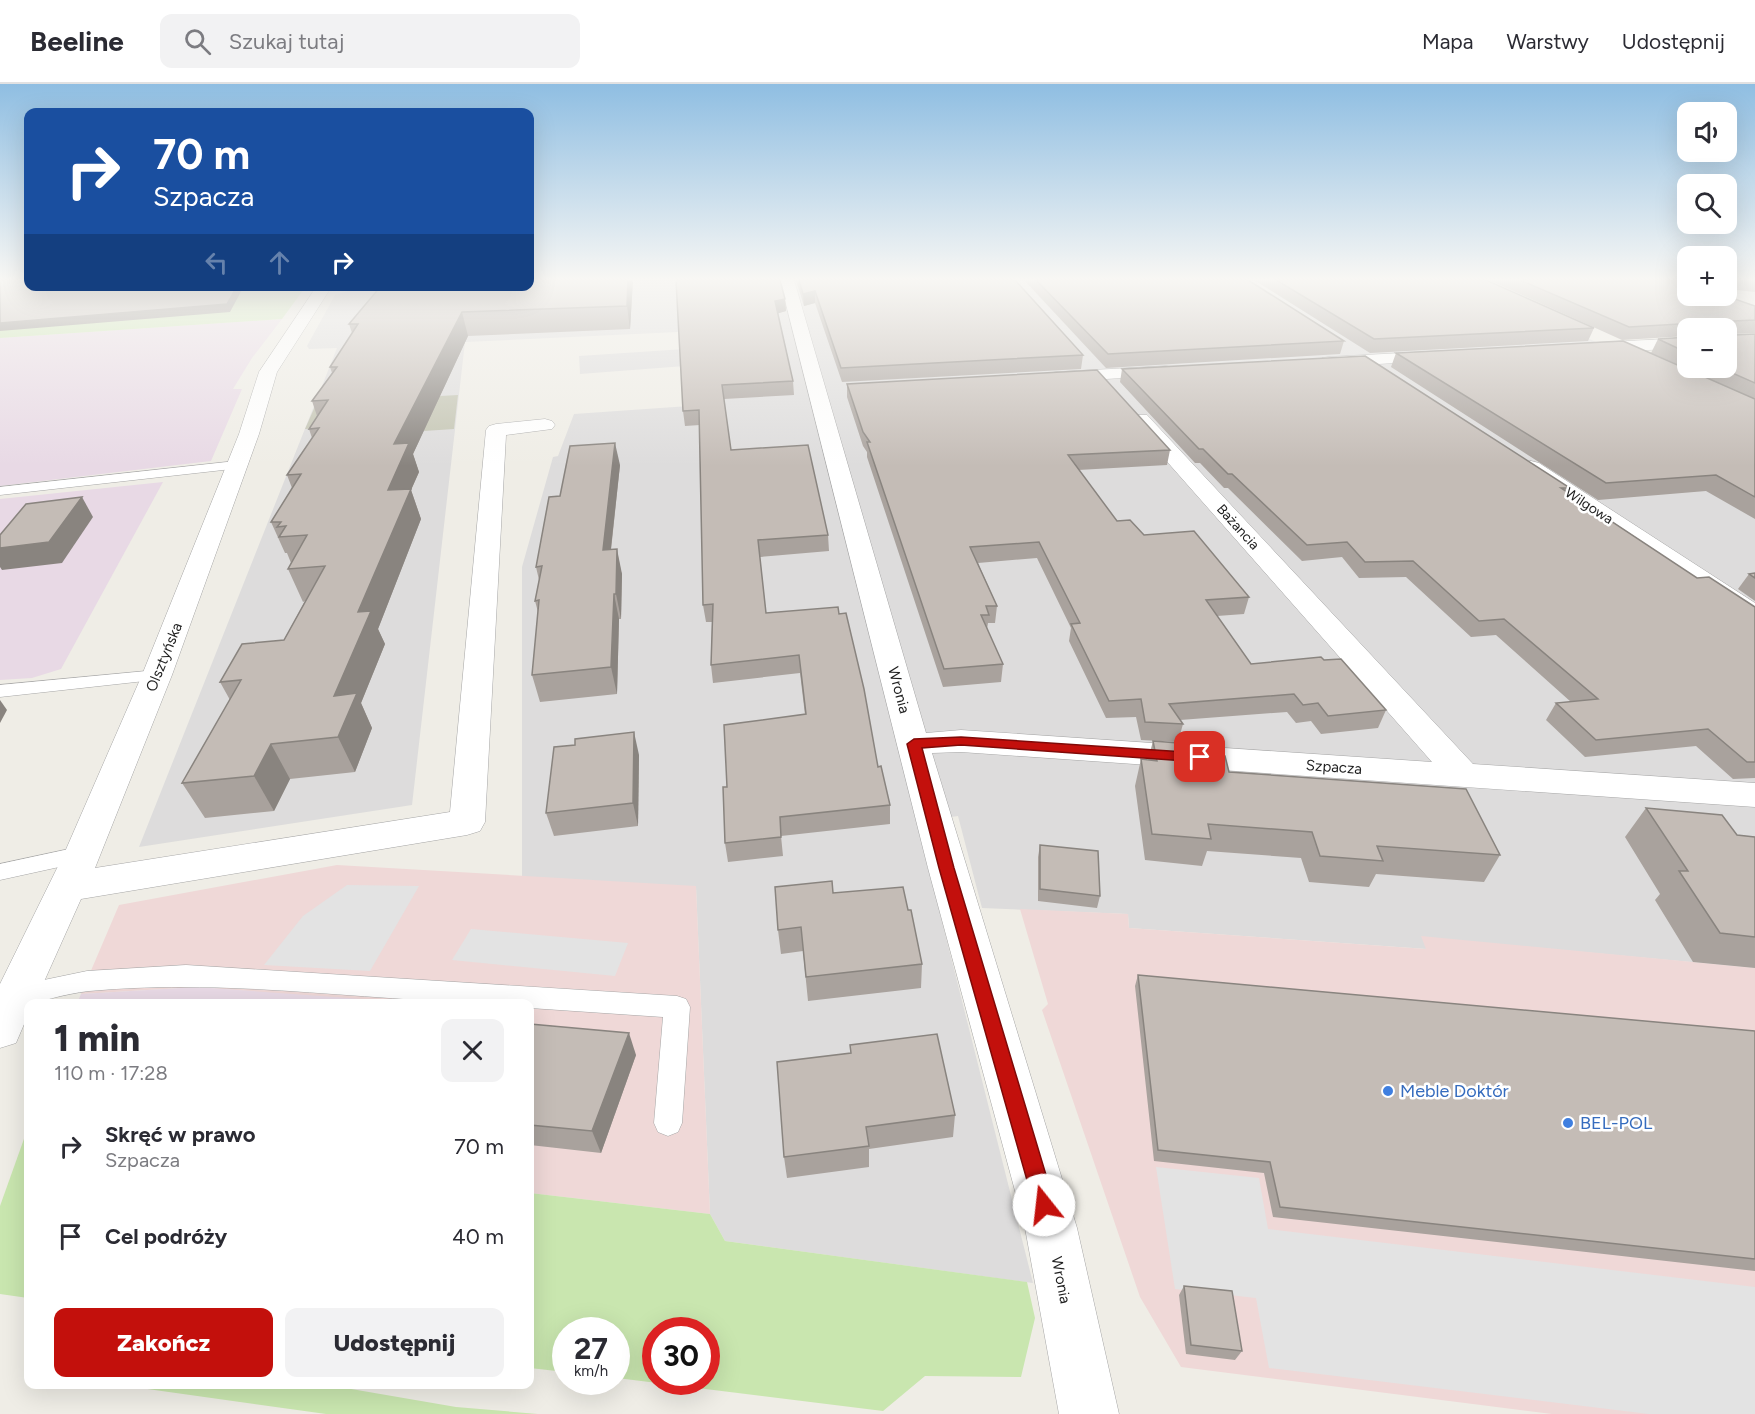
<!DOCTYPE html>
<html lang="pl">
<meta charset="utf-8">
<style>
:root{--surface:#fff;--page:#f2f2f3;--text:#2b2b33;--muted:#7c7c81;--line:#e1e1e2;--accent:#c3100c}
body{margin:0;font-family:Figtree,sans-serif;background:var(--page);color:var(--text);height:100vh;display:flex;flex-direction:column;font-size:22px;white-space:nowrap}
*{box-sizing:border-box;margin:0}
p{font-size:20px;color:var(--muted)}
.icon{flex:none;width:33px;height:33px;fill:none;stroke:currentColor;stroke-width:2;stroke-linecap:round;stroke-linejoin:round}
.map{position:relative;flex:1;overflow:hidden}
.details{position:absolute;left:24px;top:915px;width:510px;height:390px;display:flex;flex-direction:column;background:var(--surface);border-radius:12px;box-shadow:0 6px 24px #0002}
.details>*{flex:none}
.banner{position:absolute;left:24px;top:24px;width:510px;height:183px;border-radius:12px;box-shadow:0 6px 24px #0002;background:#1a4fa0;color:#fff;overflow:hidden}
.controls{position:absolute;left:1677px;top:18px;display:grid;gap:12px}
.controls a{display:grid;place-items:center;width:60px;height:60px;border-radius:12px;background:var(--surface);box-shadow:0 6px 24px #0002;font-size:30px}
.speed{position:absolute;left:552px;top:1233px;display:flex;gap:12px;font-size:30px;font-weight:700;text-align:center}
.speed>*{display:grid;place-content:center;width:78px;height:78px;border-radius:50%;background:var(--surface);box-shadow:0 6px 24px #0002;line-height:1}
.speed small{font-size:15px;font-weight:400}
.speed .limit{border:9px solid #d22;background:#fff;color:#111}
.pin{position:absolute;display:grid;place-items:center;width:51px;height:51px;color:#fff;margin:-26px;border-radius:12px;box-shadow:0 3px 9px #0006}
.me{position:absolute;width:66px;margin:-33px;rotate:344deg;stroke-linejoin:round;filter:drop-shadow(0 0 4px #0008)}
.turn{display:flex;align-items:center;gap:21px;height:126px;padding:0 30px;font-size:27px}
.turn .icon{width:78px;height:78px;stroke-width:2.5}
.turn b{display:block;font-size:42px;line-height:51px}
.lanes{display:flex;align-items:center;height:57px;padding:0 30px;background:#0003;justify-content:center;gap:30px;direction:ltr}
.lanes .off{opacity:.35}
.round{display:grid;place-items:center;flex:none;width:63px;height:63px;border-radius:12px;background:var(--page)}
.overview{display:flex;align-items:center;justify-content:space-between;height:102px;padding:0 30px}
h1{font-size:36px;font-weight:800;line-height:45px}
.cta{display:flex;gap:12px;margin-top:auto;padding:12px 30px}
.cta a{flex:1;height:69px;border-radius:12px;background:var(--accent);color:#fff;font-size:24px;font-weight:800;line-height:69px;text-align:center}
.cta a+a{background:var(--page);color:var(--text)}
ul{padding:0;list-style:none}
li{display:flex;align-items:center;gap:18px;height:90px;padding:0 30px}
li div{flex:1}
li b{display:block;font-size:22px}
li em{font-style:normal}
header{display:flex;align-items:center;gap:36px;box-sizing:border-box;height:84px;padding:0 30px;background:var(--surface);border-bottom:2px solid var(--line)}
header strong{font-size:28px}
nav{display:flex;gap:33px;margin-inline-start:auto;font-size:21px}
.search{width:420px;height:54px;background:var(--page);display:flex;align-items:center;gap:15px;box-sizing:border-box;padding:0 21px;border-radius:12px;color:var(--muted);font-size:22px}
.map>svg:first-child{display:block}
.residential{fill:#dddcdc}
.commercial{fill:#efd8d7}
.industrial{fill:#e8d9e5}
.construction{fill:#c3c4b2}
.grass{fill:#c9e6af;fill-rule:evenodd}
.parking{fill:#e3e3e3}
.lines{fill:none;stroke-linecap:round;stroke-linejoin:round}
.lane-casing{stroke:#a6a6a6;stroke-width:1}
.street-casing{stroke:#a6a6a6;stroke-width:1}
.lane{fill:#fff;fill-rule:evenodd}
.street{fill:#fff;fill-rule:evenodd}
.wall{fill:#a9a29d}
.shaded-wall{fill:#89847f}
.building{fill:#c4bcb6;stroke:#89847f;stroke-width:1.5}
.route{fill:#c3100c;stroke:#7f0a08;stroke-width:1.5}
.shop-dot{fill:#3f7fe0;stroke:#fff;stroke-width:2}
.labels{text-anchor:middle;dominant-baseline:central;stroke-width:5;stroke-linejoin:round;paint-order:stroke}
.far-street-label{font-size:14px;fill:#1f1f1f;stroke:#fff}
.street-label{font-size:15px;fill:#1f1f1f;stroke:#fff}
.near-shop-label{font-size:18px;fill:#366cbe;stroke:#fff;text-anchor:start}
</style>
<header>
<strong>Beeline</strong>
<div class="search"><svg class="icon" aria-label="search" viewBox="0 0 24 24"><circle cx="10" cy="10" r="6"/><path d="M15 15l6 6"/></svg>Szukaj tutaj</div>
<nav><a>Mapa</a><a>Warstwy</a><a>Udostępnij</a></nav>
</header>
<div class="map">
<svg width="1755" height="1330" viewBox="0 0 1755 1330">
<rect width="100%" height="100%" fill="#efede6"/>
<!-- residential -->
<path class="residential" d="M530,196H1463L1755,332V884L1422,853L1427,865L1129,844L1128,830L982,824L958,732L917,738L1033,1199L725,1157L710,1130L696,803L522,793V483L553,373L558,372L574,330L689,322L698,281L580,290L579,272L700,264L699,247L465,258L412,721L139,763L337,264L309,265L307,262L335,211L352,206L394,202H530Z"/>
<!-- commercial -->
<g class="commercial">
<path d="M337,781L696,802L710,1130L530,1109V920H403L197,903L81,910L119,821Z"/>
<path d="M1020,825L1128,830L1129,844L1426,865L1421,852L1755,884V1330H1552L1181,1283L1140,1213L1042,926L1048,920Z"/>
</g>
<!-- industrial -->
<g class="industrial">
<path d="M282,235L252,274L233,305H242L211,377L0,402V254Z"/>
<path d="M163,398L61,585L32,594L0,596V415Z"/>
<path d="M197,903L404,918L77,919L81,910Z"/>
</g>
<!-- construction -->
<path class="construction" d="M320,311L388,315L458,311L454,345L379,350L385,340L305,345Z"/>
<!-- grass -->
<g class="grass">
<path d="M0,196L28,202L309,203L304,205L282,235L0,254Z"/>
<path d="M25,1052H28V1214L0,1210V1122Z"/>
<path d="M530,1109L710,1130L725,1157L1027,1198L1035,1234L1021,1293L925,1292L883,1327L617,1294L616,1246H566L565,1288L530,1284ZM656,1246H706V1298H656Z"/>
<path d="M119,1301H328L456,1323L538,1330H326Z"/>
</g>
<!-- parking -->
<g class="parking">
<path d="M347,801L419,802L370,887L264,881L303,832Z"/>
<path d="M471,845L628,859L615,892L452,876Z"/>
<path d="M1156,1083L1259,1094L1268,1145L1755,1203V1330H1649L1269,1284L1256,1214L1175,1205Z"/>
</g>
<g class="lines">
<!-- lane casing -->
<g class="lane-casing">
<g id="lane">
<path d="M236,377L241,378L242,381L241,384L0,411V403Z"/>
<path d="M157,586L163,587L166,591L163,595L0,613V601Z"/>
<path d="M83,762L91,764L94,770L91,776L0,796V780Z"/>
<path d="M186,881L677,912L686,915L690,923L682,1039L678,1048L668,1052L658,1048L654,1039L663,933L530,924V920C383,920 236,893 89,907C64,910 38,918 15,924L6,921L2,913L6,905L15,902L87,887Z"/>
</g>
</g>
<!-- street casing -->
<g class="street-casing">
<g id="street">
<path d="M780,196H794L926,649L961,646L1432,678L1133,339L1130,335L1133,331H1147L1473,680L1755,699V723L961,668L932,669L1077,1144L1119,1330H1059L1025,1144L928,784Z"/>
<path d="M317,202H332L277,288L259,350L172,591L95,784L450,728L486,346L489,342L496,340L545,335L552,337L555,341L552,345L506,351L485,738L480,747L467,751L81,815L34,920H28V931L16,959L0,964V900L64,770L142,591L239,350L259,288Z"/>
<path d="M1688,254V264L1589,269L1583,268L1580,264L1583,260L1589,259Z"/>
<path d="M1439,267L1445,268L1448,272L1445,276L1328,283L1322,282L1319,278L1322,274L1328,273Z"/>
<path d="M1166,282L1172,283L1175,287L1172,291L1056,298L1050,297L1047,293L1050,289L1056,288Z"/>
<path d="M1531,377L1539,379L1755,519V539L1745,537L1523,389L1520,384L1523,379Z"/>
</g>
</g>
<!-- lane -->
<use href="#lane" class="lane"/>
<!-- street -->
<use href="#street" class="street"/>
</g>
<!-- wall -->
<g class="wall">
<path d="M633,196L630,245L468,252L413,370L419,388L411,406L421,435L378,545L385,560L361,619L372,644L355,688L290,695L274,727L205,734L182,699L230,616L220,598L284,556L305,517L303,518L288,485L291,479L287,469H285L271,438L292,404L287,391L312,354L309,345L317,332L312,317L332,289L330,283L352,249L349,240Z"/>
<path d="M796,196H1015L1083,271L1081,285L842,298L815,219L804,222Z"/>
<path d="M1024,196H1248L1344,257L1340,270L1106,284Z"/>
<path d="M1254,196H1486L1594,244L1588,257L1370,269Z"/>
<path d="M1489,196H1688V212L1755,222V249L1732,250L1734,251L1755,250V435L1706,407L1598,416L1391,283L1396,269L1674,279L1651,269L1658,255L1688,253V284H1726V244H1688V252L1622,256Z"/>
<path d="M1726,196H1755V208L1726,205Z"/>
<path d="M785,215L786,227L778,229L793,297L794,311L724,315L731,366L828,451L829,467L760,473L766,529L839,530L878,683L890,721V740L781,752L783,772L728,778L725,759L727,703L805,631L800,589L713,599L711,581L712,538H706L703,521L700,341L685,342L683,327Z"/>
<path d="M1122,285L1570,404L1568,408L1697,494L1755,523V694L1733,695L1696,662L1585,673L1546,636L1556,619L1571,618L1496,551L1471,553L1406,493L1359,494L1342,473L1302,477L1228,404H1224L1200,379H1195L1120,298Z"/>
<path d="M847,300L1170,366L1167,381L1078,386L1117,437L1144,451L1249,513L1244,530L1217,532L1251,580L1324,576L1386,626L1378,644L1321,650L1311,637L1296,639L1287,628L1180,636L1183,640L1178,658L1141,656L1136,633L1106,634L1069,557L1071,544L1037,474L978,479L997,522L995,539H988L987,545L1003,580L1001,598L943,603L867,373V368L863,362L847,313Z"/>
<path d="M620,381L611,466L622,490L621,535H619L617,610L540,618L532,591L538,528L535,517L539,496L536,483L560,412Z"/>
<path d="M1755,489V517L1738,505L1749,490Z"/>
<path d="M1153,657L1210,671L1229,688L1500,771L1484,798L1376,790L1369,803L1309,798L1301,774L1207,767L1202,782L1145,776L1135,702L1141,675L1148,676Z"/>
<path d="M639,671L638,742L554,752L546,729Z"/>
<path d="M1646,724L1737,751L1755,753V884L1693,878L1655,816L1660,810L1625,753Z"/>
<path d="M1040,761L1100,812L1097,824L1038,817V773Z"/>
<path d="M833,809L908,826L922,880L921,904L808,917L803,867L781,870L778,846Z"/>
<path d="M1138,891L1755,947V1187L1273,1133L1264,1089L1154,1077L1135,902Z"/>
<path d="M530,940L636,971L601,1069L530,1061Z"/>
<path d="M850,961L955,1031L953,1053L869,1065V1083L787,1094L784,1073L851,969Z"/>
<path d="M1184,1202L1242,1267L1235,1276L1186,1270L1179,1211Z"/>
</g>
<!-- shaded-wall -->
<g class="shaded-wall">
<path d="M628,196H633L630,245L627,222Z"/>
<path d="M237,202H244L230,228L0,247V239Z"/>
<path d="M815,207V219L804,222L803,210Z"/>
<path d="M785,215L786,227L776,230L775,217Z"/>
<path d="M462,228L468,252L413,370L419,388L411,406L421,435L378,545L385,560L361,619L372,644L355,688L338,653L334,612L358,528L388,406L394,360Z"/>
<path d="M615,359L620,381L608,491L603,466Z"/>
<path d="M82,413L93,433L62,479L2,486L0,483V464Z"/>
<path d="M617,465L622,490L621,535L616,510Z"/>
<path d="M614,510L619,535L617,610L611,583Z"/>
<path d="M0,616L7,626L0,639Z"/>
<path d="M634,648L639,671L638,742L633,719Z"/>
<path d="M271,660L290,695L274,727L254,692Z"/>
<path d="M629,949L636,971L601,1069L592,1047Z"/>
</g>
<!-- building -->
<g class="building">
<path d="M0,196H28V202H237L227,220L0,239Z"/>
<path d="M530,196H628L627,222L462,228L394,360L409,359L388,406L411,405L358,528L371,527L334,612L357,609L338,653L271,660L254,692L182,699L241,596L220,598L242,560L284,556L325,482L288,485L307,451L279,453L286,442L277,443L281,438H271L301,390L287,391L319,344L309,345L328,316L312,317L337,283H330L358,240H349L381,202H530Z"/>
<path d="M676,196H780L785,215L775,217L793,297L722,301L731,366L808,361L828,451L758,456L766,529L838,523L839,530L846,529L864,605L878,683L881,682L890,721L780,733L781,753L725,759L723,703H727L724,641L806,630L799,571L711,581L713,520L703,521L699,326L683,327Z"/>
<path d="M799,196H1015L1083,271L841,284L815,207L803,210Z"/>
<path d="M1036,196H1248L1344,257L1108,270Z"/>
<path d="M1276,196H1486L1594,244L1374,255Z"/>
<path d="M1520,196H1686L1685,197L1688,198V212H1726L1755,222V236L1733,237L1731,239V249L1734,251L1755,250V299L1721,284H1726V244H1697L1696,239L1629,243Z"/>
<path d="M1688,253V269L1658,255Z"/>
<path d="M1623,257L1755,315V413L1716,391L1606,399L1396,269Z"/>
<path d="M1365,272L1570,404H1561L1697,494L1709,493L1755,523V678H1747L1708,645L1596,656L1556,619L1598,615L1504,535L1479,537L1413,477L1365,478L1347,458L1307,461L1232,390H1228L1203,365H1199L1122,285Z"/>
<path d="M1097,286L1170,366L1068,371L1117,437L1130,436L1144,451L1194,447L1249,513L1206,516L1251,580L1321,573L1324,576L1341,575L1386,626L1328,632L1318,619L1303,621L1294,610L1169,620L1183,640L1145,638L1141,615L1109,617L1071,540L1080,539L1039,458L970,463L997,522H986L989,531H981L1003,580L944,585L867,358H870L863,348L847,300Z"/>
<path d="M615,359L603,466L617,465L616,510H614L611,583L532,591L539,516L535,517L542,482L536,483L549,413L560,412L570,362Z"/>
<path d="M82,413L49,458L0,464V451L26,420Z"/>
<path d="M1755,489V494L1749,490Z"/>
<path d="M634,648L633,719L546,729L554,663L575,661V655Z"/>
<path d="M1153,657L1203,661L1210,671L1225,672L1229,688L1466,705L1500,771L1377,762L1383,777L1320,772L1312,748L1208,740L1211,755L1152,750L1141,675L1157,677Z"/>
<path d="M1646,724L1722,731L1737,751L1755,753V853L1720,849L1679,787H1688Z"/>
<path d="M1040,761L1098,767L1100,812L1040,805Z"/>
<path d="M832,797L833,809L903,803L908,826H911L922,880L806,893L801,843L778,846L775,803Z"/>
<path d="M1138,891L1755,947V1175L1280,1123L1270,1078L1158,1066Z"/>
<path d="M530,940L629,949L592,1047L530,1041Z"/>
<path d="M937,950L955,1031L866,1043L869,1062L784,1073L777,978L851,969L850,961Z"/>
<path d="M1184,1202L1232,1207L1242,1267L1191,1261Z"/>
</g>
<!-- sky -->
<linearGradient id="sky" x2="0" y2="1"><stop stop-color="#8fbee2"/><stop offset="0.51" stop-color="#f8f7f4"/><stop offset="1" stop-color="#f8f7f4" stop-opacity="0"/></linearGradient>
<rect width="1755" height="382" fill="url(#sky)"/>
<!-- route -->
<path class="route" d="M961,653L1200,669L1207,673L1200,678L961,661L922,664L954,784L1055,1121L1052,1129L1044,1132L1037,1129L1034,1121L939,784L907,660L914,655Z"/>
<!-- markers -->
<g class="shop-dot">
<circle cx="1388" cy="1007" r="6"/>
<circle cx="1568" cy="1039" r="6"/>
</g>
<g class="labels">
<!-- far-street labels -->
<g class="far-street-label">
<text transform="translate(1589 422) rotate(33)">Wilgowa</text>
<text transform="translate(1238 443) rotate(48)">Bażancia</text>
</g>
<!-- street labels -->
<g class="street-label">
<text transform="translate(164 573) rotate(-68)">Olsztyńska</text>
<text transform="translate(899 606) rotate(75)">Wronia</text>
<text transform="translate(1334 683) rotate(4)">Szpacza</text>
<text transform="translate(1061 1196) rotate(79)">Wronia</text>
</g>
<!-- near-shop labels -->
<g class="near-shop-label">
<text x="1400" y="1007">Meble Doktór</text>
<text x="1580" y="1039">BEL-POL</text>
</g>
</g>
</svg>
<div class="controls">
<a><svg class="icon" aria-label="sound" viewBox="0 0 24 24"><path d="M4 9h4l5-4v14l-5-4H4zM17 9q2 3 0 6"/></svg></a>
<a><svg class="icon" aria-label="search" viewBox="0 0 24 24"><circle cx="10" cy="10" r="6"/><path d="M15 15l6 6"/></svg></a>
<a>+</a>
<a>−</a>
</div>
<div class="speed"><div>27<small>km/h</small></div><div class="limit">30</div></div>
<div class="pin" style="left:1200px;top:673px;background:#d93025"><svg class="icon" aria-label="arrive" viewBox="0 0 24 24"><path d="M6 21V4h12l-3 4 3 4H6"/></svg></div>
<svg class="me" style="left:1044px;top:1121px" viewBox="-20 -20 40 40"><circle r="19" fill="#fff"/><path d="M0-13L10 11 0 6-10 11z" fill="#c3100c"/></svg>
<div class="banner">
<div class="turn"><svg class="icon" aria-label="right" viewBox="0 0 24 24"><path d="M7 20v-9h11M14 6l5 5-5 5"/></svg><div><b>70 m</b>Szpacza</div></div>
<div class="lanes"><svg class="icon off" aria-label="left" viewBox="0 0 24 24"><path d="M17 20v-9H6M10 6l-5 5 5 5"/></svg><svg class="icon off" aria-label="ahead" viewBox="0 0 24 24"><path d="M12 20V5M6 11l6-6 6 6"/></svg><svg class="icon" aria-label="right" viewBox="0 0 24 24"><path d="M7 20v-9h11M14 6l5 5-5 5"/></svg></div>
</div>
<section class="details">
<div class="overview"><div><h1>1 min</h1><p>110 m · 17:28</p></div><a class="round"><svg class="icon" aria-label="close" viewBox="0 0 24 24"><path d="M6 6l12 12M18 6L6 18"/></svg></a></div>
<ul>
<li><svg class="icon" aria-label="right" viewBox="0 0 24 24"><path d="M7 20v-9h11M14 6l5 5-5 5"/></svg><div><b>Skręć w prawo</b><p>Szpacza</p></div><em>70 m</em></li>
<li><svg class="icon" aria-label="arrive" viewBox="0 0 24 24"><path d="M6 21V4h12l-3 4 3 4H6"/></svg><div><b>Cel podróży</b></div><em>40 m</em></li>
</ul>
<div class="cta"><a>Zakończ</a><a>Udostępnij</a></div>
</section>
</div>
